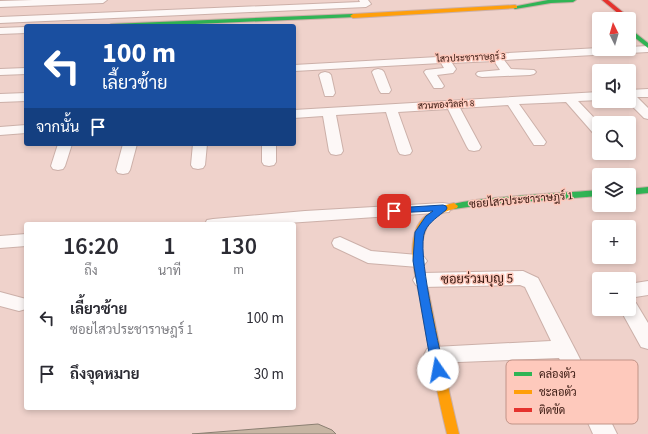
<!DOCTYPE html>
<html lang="th">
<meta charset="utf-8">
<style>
:root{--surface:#fff;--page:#f2f2f3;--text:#2b2b33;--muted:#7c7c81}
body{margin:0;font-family:"Source Sans 3",Sarabun,sans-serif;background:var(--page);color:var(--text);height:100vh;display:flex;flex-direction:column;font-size:15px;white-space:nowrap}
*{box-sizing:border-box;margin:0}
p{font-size:13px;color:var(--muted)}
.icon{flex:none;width:22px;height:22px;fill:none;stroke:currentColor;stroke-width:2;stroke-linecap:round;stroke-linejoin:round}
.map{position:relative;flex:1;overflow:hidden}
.sheet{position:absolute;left:24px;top:222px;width:272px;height:188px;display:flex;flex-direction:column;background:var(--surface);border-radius:4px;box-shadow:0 2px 6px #0003}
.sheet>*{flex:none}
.hud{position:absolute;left:24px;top:24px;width:272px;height:122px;border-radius:4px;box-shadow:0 2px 6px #0003;background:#1a4fa0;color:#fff;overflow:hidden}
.needle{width:26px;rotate:355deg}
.fabs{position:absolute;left:592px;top:12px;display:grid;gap:8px}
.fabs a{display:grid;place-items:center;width:44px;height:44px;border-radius:4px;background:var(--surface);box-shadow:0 2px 6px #0003;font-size:20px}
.pin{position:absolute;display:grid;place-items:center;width:34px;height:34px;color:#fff;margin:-17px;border-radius:8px;box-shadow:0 2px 6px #0006}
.me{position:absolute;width:44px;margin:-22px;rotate:348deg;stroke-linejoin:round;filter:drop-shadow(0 0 3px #0008)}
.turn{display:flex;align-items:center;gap:14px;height:84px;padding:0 12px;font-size:18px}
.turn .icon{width:52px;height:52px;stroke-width:2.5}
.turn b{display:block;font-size:28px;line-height:34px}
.then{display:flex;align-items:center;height:38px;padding:0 12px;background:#0003;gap:8px;font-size:15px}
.eta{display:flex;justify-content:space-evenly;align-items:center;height:68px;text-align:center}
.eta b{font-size:24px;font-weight:600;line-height:28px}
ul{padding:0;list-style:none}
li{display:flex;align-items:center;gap:12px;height:56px;padding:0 12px}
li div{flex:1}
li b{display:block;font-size:15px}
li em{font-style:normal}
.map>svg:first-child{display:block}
.building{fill:#c7b5a3;stroke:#8b7f72}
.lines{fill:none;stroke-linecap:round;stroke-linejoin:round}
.street-casing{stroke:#ccb0a9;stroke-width:2}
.fast-casing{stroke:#ccb0a9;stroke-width:2}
.slow-casing{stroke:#ccb0a9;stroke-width:2}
.jam-casing{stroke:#ccb0a9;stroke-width:2}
.street{fill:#fdf8f7;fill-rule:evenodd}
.fast{fill:#30b455;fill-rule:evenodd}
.slow{fill:#ff9f0a;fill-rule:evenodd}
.jam{fill:#e5322d;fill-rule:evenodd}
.route{fill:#1a73e8;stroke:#114b97}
.labels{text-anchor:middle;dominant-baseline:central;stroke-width:3;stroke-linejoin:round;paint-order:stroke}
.far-street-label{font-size:9px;fill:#33140c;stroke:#fec9bc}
.street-label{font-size:11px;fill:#33140c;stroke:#fec9bc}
.near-street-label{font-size:13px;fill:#33140c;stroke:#fec9bc}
.key{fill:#fec9bc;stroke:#c19387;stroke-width:1}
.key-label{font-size:11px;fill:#33140c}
</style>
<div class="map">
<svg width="648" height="434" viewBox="0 0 648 434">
<rect width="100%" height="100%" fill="#efd2cb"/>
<!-- building -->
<path class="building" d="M318,424L332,430L336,434H192Z"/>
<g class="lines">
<!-- street casing -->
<g class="street-casing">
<g id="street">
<path d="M33,0H107L103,3L0,7V1Z"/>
<path d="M359,0H368L371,4L366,7L0,23V17L360,2Z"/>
<path d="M26,27V33L0,34V28Z"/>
<path d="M648,46V52L504,60L511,69L534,70L536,72L534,74L530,75L482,77L478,76L476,74L478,72L500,70L494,61L452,63L456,69L453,73L437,75L444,86L442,88H434L424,72L426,70L444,68L441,63L294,71V65L599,48L629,49V47Z"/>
<path d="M26,68V74L0,75V69Z"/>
<path d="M378,69L382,70L384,72L391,90L389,93H381L379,90L372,72L374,70Z"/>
<path d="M325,72L329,73L331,75L335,93L333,96H325L319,75L321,73Z"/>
<path d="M648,89V97H637L648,108V119L644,118L627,101H629V90Z"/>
<path d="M599,92V100L578,101L599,123V135L594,134L566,102L519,104L546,142L544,145H534L508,105L460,108L481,147L479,150L474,151L469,150L467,147L448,109L398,112L412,151L410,154L405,155L400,154L398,151L386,112L336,115L343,151L341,154L336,155L331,154L329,151L323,116L294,118V110Z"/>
<path d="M26,93V101L0,102V94Z"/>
<path d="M26,125V133L0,135V127Z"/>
<path d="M58,144H72L65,166L63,169L58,170L53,169L51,166Z"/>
<path d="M123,144H137L130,170L128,173L123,174L118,173L116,170Z"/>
<path d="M193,144H207L205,165L203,168L198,169L193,168L191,165Z"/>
<path d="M262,144H276V162L274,165L269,166L264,165L262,162Z"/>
<path d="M443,203L449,204L451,208L449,212L273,224H205L207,220L213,219L305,211Z"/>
<path d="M26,234V246L0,248V236Z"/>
<path d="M340,237L371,251L418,255L424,257L427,261L424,265L418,267L368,263L334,247L332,243L334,239Z"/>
<path d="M523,271L538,278L577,353L617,434H593L559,358L434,363L427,361L424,355L427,349L434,347L551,341L525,287L520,285L422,287L416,285L413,280L416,275L422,273Z"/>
<path d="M648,281V295L629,298V284Z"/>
<path d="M0,292L26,299V309L19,311L0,306Z"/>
<path d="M629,301L636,303L648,323V349L641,347L620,309H629Z"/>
</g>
</g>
<!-- fast casing -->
<g class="fast-casing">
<g id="fast">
<path d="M548,0H576L573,2L551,3L515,9L512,7Z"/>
<path d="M353,14L355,15V17L151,26H108L111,24Z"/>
<path d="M629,28L648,43V48L629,33Z"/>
<path d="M648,187V193L629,195V189Z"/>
<path d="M599,190V196L482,205L454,209L450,206C457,198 580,192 599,190Z"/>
</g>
</g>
<!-- slow casing -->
<g class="slow-casing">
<g id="slow">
<path d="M515,5L517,6V8L353,18L350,16L353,14Z"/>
<path d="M454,203L458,206L457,208C446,211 433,215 427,227C416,249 426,277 430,299C439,344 448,389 459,434H447C436,389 428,345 420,299C416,277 407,250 417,227C424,213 439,206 454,203Z"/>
</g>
</g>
<!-- jam casing -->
<g class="jam-casing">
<path id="jam" d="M602,0H608L630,18V20L625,19Z"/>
</g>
<!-- street -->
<use href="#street" class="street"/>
<!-- fast -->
<use href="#fast" class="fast"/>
<!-- slow -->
<use href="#slow" class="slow"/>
<!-- jam -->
<use href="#jam" class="jam"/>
</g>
<!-- route -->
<path class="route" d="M443,205L446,206L447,208L446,210C439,216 429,222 425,231C416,250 439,345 444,370L442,374L438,375L434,374L432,370L413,261L415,232L426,216L433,211L394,213L389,211L394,208Z"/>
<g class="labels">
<!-- far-street labels -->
<g class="far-street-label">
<text transform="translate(471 58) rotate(-3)">ไสวประชาราษฎร์ 3</text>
<text transform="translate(446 105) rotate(-3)">สวนทองวิลล่า 8</text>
</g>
<!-- street labels -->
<g class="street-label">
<text transform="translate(521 200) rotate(-5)">ซอยไสวประชาราษฎร์ 1</text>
</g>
<!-- near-street labels -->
<g class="near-street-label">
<text transform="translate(477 279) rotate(-1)">ซอยร่วมบุญ 5</text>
</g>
</g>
<!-- legend -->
<rect x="506" y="360" width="132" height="64" rx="6" class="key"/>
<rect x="514" y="372" width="18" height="4" fill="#30b455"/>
<rect x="514" y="390" width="18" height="4" fill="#ff9f0a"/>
<rect x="514" y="408" width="18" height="4" fill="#e5322d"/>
<g class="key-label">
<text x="539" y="378">คล่องตัว</text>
<text x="539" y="396">ชะลอตัว</text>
<text x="539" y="414">ติดขัด</text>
</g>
</svg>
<div class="fabs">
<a><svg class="needle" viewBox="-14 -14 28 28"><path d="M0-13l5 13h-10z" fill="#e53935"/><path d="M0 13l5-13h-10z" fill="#7c7c81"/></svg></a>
<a><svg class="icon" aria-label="sound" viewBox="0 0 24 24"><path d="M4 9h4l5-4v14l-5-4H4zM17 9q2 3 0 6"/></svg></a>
<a><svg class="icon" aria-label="search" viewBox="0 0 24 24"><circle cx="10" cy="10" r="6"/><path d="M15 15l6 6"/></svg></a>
<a><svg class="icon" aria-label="layers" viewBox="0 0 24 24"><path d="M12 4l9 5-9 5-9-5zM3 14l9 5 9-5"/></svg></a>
<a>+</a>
<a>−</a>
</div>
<div class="pin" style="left:394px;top:211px;background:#d93025"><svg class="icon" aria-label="arrive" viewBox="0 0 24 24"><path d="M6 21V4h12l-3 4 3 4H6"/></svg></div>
<svg class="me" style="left:438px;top:370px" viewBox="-20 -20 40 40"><circle r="19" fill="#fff"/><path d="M0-13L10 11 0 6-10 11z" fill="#1a73e8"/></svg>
<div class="hud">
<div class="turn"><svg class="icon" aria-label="left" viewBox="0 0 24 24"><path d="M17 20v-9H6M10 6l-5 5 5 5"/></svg><div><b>100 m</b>เลี้ยวซ้าย</div></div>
<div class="then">จากนั้น<svg class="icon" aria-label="arrive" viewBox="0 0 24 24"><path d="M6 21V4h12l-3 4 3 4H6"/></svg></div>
</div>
<section class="sheet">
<div class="eta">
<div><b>16:20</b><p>ถึง</p></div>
<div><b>1</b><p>นาที</p></div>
<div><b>130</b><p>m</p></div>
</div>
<ul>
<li><svg class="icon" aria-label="left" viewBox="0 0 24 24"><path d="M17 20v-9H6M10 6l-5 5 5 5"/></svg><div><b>เลี้ยวซ้าย</b><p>ซอยไสวประชาราษฎร์ 1</p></div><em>100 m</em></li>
<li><svg class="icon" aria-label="arrive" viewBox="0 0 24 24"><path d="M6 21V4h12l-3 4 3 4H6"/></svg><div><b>ถึงจุดหมาย</b></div><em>30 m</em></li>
</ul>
</section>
</div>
